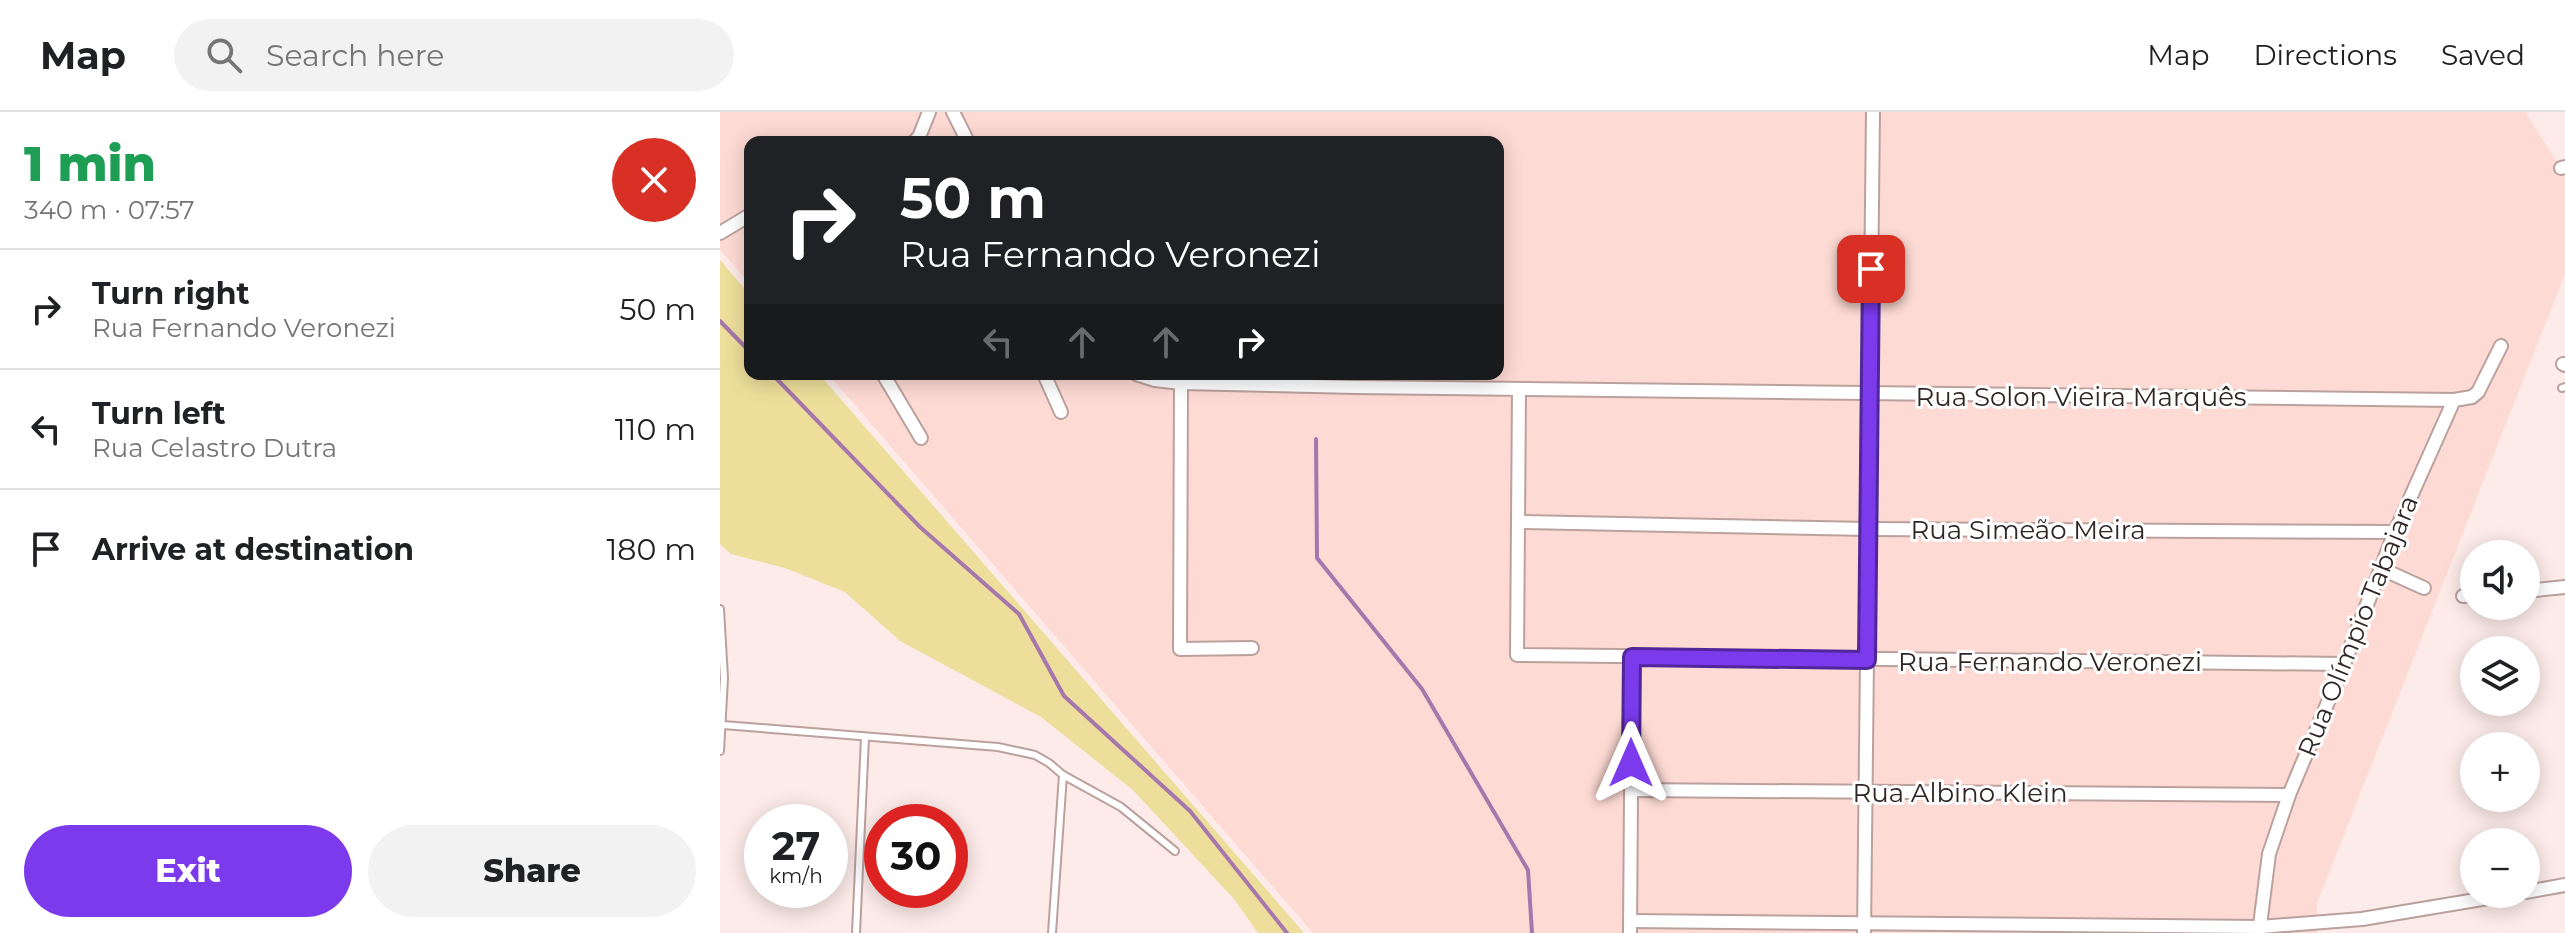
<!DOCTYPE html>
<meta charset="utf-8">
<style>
:root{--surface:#fff;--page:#f2f2f2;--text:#202124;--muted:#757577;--line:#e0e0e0;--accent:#7c3aed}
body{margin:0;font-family:Montserrat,sans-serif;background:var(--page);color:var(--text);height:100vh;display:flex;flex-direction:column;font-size:30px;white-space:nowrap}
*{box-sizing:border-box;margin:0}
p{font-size:26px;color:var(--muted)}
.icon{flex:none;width:44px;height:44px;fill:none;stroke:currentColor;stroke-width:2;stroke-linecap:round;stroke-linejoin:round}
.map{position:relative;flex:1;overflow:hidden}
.side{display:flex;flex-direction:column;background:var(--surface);width:720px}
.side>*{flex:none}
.top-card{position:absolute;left:24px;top:24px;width:760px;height:244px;border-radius:16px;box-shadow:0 4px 20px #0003;background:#202124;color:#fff;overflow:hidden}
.buttons{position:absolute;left:1740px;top:428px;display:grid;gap:16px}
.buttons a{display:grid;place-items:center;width:80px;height:80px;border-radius:50%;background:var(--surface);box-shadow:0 4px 20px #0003;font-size:40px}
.speed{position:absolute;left:24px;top:692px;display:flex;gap:16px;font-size:40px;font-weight:700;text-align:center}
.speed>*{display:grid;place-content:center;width:104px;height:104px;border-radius:50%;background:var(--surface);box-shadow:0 4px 20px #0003;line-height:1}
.speed small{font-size:20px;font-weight:400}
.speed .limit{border:12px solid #d22;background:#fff;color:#111}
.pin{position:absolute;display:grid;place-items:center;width:68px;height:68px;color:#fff;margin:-34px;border-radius:16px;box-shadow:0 4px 12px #0006}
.me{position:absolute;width:88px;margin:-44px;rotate:0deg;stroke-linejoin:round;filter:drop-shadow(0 0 6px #0008)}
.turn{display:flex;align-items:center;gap:28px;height:168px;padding:0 24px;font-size:36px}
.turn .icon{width:104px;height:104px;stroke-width:2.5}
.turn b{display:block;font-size:56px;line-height:68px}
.lanes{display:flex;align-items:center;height:76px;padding:0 24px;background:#0003;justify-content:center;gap:40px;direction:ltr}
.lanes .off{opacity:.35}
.round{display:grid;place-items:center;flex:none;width:84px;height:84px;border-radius:42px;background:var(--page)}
.headline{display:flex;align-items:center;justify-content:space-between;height:136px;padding:0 24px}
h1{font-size:48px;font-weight:800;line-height:60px;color:#1e9e55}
.action{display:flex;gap:16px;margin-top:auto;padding:16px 24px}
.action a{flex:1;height:92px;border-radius:48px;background:var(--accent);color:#fff;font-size:32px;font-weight:800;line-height:92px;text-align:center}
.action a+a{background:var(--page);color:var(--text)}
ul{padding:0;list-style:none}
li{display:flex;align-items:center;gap:24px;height:120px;padding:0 24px;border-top:2px solid var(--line)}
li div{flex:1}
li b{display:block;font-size:30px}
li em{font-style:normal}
header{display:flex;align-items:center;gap:48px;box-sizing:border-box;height:112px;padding:0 40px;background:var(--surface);border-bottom:2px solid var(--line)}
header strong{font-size:38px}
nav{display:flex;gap:44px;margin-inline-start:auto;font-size:28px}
.search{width:560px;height:72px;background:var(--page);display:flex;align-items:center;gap:20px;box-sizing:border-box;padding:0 28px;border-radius:44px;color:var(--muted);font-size:30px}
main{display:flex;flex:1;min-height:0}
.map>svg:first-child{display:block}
.built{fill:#fedad4}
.green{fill:#eddf9b}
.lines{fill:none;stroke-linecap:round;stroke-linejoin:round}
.stream{stroke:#a677ac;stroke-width:4}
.service-casing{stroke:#bba19d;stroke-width:10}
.minor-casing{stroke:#bba19d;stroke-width:16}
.service{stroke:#fff;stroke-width:6}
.minor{stroke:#fff;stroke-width:12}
.route-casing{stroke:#51269a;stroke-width:20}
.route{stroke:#7c3aed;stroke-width:14}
.labels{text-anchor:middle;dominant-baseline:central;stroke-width:6;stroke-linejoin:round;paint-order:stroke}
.street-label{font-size:26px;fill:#302625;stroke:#fff}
</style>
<header>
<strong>Map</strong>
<div class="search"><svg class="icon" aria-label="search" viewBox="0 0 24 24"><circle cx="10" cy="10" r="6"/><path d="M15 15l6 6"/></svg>Search here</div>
<nav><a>Map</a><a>Directions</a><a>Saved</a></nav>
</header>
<main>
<section class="side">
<div class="headline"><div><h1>1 min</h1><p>340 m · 07:57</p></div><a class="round" style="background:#d93025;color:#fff"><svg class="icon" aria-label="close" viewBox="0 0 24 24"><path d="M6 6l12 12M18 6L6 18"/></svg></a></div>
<ul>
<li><svg class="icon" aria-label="right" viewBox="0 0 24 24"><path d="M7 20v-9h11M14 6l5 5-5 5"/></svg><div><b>Turn right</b><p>Rua Fernando Veronezi</p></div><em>50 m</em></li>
<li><svg class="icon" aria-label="left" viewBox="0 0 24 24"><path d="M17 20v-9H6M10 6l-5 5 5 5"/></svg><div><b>Turn left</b><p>Rua Celastro Dutra</p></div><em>110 m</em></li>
<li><svg class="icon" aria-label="arrive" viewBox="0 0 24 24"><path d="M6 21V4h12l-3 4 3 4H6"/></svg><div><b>Arrive at destination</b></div><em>180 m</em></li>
</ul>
<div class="action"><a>Exit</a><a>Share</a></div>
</section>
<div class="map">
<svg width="1845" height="821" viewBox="0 0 1845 821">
<rect width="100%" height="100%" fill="#fcebe8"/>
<!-- built -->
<path class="built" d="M0,0H1805L1845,62V162L1597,791V821H593L108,262H778V30H30V172L0,138Z"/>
<!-- green -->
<path class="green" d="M0,148L30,183V262H99L584,821H538L514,787L413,678L321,605L180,529L125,480L65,456L11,442L0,432Z"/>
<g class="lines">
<!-- stream -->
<g class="stream">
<path d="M0,209L30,240"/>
<path d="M52,262L200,415L299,502L344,584L470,699L567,821"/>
<path d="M596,327L597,446L702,577L808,758L812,821"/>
</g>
<!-- service casing -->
<g class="service-casing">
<g id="service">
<path d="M1842,276L1845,275"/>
<path d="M0,497L4,566L0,639"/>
<path d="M3,613L278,635L315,643L329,651L343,663L401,695L455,739"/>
<path d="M136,821L145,626"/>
<path d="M332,821L343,663"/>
</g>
</g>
<!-- minor casing -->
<g class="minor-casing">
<g id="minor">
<path d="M233,0L248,30"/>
<path d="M194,30L199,25L209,0"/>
<path d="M1841,56L1845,55"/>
<path d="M0,121L30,103"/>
<path d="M1843,252L1845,253"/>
<path d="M163,262L201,326"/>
<path d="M324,262L341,300"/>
<path d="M416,262L435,268L461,271L636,275L1734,288"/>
<path d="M461,271L460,537L532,536"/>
<path d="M799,277L797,543L1624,552"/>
<path d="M798,410L1148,417L1675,420"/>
<path d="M1662,457L1704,476"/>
<path d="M1806,479L1845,475"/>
<path d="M1743,484L1754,483"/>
<path d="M911,678L1569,683"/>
<path d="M1806,780L1845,773"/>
<path d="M910,809L1540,815L1642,807L1792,782"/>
<path d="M910,821L912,545"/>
<path d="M1144,821L1153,0"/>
<path d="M1539,821L1549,742L1569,683L1624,552L1675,420L1734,288L1752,285L1758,280L1781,234"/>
</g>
</g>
<!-- service -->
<use href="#service" class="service"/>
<!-- minor -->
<use href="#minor" class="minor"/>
</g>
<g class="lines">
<!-- route casing -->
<g class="route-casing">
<path id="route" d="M911,651L912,545L1147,548L1151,157"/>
</g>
<!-- route -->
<use href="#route" class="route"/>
</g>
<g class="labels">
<!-- street labels -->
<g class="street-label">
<text x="1361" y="285">Rua Solon Vieira Marquês</text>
<text x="1308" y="418">Rua Simeão Meira</text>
<text transform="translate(1638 514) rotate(-68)">Rua Olímpio Tabajara</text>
<text x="1330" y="550">Rua Fernando Veronezi</text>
<text x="1240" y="681">Rua Albino Klein</text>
</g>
</g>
</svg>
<div class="buttons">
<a><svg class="icon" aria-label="sound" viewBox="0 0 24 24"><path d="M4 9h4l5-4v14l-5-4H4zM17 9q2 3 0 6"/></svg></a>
<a><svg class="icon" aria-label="layers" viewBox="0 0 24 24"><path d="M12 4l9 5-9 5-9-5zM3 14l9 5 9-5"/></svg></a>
<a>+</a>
<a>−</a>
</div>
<div class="speed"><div>27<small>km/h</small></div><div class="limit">30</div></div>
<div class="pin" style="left:1151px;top:157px;background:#d93025"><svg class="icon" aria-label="arrive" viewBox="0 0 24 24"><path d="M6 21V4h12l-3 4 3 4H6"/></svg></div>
<svg class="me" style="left:911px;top:651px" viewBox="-20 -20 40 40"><path d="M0-17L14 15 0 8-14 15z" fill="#7c3aed" stroke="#fff" stroke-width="4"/></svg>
<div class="top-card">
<div class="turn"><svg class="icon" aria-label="right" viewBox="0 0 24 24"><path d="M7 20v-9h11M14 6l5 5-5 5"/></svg><div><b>50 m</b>Rua Fernando Veronezi</div></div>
<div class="lanes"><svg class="icon off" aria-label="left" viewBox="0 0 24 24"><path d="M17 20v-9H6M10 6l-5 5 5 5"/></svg><svg class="icon off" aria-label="ahead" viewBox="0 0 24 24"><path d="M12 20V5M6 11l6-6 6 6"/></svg><svg class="icon off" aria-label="ahead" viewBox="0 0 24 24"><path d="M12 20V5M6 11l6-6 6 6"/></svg><svg class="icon" aria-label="right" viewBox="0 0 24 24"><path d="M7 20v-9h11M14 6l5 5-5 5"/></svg></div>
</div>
</div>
</main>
